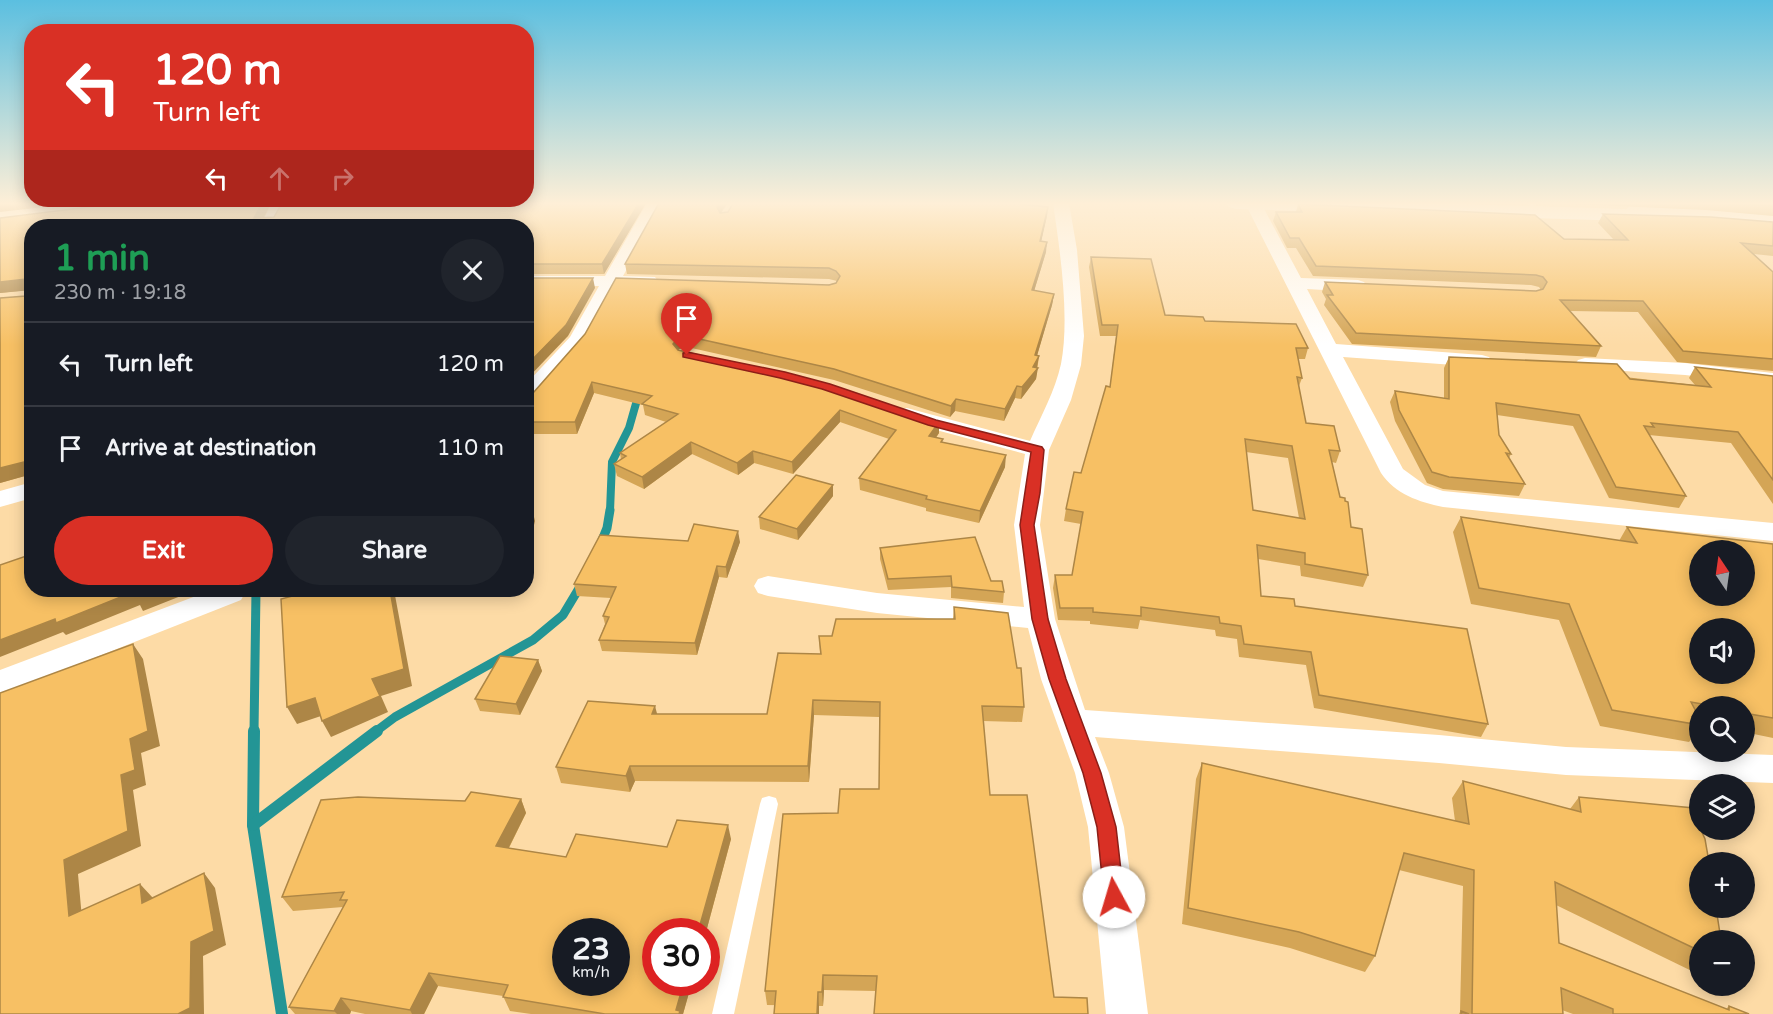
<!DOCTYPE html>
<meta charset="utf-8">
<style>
:root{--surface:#171b24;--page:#20242c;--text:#f1f3f6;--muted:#9ea1a6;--line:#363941;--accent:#d93025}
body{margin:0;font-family:"Varela Round",sans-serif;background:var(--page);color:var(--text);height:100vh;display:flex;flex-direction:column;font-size:22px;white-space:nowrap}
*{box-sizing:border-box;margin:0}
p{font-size:20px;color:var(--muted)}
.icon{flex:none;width:33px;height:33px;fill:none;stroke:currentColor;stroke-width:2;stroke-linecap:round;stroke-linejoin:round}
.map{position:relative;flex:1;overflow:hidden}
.sheet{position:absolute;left:24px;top:219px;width:510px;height:378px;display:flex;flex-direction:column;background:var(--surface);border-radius:24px;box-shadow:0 3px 15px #0003}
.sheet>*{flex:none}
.top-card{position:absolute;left:24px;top:24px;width:510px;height:183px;border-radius:24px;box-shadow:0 3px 15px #0003;background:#d93025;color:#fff;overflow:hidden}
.needle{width:39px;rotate:347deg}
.buttons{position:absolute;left:1689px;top:540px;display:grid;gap:12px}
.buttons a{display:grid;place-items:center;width:66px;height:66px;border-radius:50%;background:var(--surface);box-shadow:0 3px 15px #0003;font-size:30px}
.speed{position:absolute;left:552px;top:918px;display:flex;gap:12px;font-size:30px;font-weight:700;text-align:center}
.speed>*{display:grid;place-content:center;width:78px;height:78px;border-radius:50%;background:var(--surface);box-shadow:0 3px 15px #0003;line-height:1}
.speed small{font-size:15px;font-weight:400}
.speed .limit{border:9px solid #d22;background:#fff;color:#111}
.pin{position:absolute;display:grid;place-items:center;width:51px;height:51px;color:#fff;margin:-62px -26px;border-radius:50% 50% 50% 0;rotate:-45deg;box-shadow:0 0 6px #0007}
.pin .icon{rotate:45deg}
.me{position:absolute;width:66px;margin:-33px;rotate:354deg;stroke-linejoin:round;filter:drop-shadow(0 0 4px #0008)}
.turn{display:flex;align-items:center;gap:21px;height:126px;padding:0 30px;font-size:27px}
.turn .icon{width:78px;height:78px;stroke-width:2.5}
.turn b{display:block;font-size:42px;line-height:51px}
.lanes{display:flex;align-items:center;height:57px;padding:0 30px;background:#0003;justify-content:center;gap:30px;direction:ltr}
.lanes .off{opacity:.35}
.round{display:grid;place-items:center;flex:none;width:63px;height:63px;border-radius:32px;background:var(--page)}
.summary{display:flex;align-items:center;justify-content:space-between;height:102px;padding:0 30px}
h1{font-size:36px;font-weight:700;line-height:45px;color:#1e9e55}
.cta{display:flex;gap:12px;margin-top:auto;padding:12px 30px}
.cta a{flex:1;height:69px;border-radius:36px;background:var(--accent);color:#fff;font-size:24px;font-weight:700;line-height:69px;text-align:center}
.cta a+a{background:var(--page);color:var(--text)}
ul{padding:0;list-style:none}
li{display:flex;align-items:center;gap:18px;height:84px;padding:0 30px;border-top:2px solid var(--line)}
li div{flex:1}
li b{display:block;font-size:22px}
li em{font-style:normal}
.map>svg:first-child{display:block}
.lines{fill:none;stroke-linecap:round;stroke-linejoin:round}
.stream-far2{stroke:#239595;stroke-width:8}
.stream-far1{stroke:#239595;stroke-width:9}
.stream{stroke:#239595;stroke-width:12}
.lane{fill:#fff;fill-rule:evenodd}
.street{fill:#fff;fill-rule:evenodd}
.secondary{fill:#fff;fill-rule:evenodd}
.wall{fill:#d4a556;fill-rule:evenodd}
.shaded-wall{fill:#ad8646}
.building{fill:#f7c064;stroke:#ad8646;stroke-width:1.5;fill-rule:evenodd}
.route{fill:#d93025;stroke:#8d1f18;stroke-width:1.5}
</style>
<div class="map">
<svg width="1773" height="1014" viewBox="0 0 1773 1014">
<rect width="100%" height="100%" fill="#fddba6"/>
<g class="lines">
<!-- stream-far2 -->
<path class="stream-far2" d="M610,511L612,462L629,428L639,393"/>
<!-- stream-far1 -->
<g class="stream-far1">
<path d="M601,543L607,528L610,510"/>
<path d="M254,732L256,590"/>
<path d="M375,732L395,717L533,640L563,615L581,585"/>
</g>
<!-- stream -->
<g class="stream">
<path d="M254,731L253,825L282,1014"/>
<path d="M253,825L377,731"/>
</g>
<!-- lane -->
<g class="lane">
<path d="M1526,203H1535L1536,205L1532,207Z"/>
<path d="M769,796L776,798L778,804L734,1014H712L760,804L762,798Z"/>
</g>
<!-- street -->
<g class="street">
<path d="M272,203H288L276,226H260Z"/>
<path d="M647,203H663L623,276L655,277L658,281L655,285L617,286L585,344L534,403L526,404V384L570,337L599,286H526V276H605Z"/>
<path d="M1053,203H1069L1077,250L1084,336L1081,365L1071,400L1049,450L1040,525L1055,619L1085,710L1439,735L1566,747L1773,755V783L1566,775L1439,763L1095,737L1109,773L1124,827L1148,1014H1106L1088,827L1075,773L1041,679L1028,628L877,613L768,596L758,593L754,586L758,579L768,576L877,593L1024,607L1014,525L1025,454L899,420L896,415L899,410L907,408L1030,441C1041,416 1055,391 1061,364C1070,317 1060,251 1053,203Z"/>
<path d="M1245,203H1261L1301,278L1358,280L1364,282L1367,286L1364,290L1358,292L1307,289L1336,344L1482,355L1489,357L1492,361L1489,365L1482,367L1343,357L1403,469L1425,485L1443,491L1773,523V541L1443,507C1419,502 1395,494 1381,473Z"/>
<path d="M1585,358L1685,363L1773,373V385L1685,375L1578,368L1575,364L1578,360Z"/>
<path d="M32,482V498L0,507V491Z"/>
<path d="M212,590H243L245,593L241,600L0,695V670Z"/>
</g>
<!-- secondary -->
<g class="secondary">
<path d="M45,203H108L105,207L98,209L0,220V208Z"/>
<path d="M1226,203H1430L1627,209L1630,205L1637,203L1699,205L1773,212V224L1670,216L1667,220L1660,222L1236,209L1229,207Z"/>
</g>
</g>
<!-- wall -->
<g class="wall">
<path d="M121,203H271L264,218L274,217L282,203H646L604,274H526V226H32V474L0,483V298L26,296L28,293V290L0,293V218Z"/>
<path d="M1571,203H1773V216L1706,210L1571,204Z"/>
<path d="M1019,204L1047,216L1041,241L1046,252L1034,291L1054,294L1052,305L1037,355L1039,356L1036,379L1021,399L1015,398L1004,421L955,411L950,417L834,380L687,347L679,349L678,350L939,422V433L936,438L943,442L1005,467L979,523L926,511V508L860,490L859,478L889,439L840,422L793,474L754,463L738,475L692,454L644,489L617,476L614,464L621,460L620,453L666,422L645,415L643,405L594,393L577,434H526V394L533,393L585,334L836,283L837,281L829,279L627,274L625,264L721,212Z"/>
<path d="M1298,204L1564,239L1614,240L1598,223L1603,214L1773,222V256L1754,254L1773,272V371L1677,362L1638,312L1570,311L1601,346L1596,357L1352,344L1324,305L1326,299L1322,292L1325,282L1536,291L1541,290L1539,287L1531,285L1313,276L1296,248H1287L1273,221L1276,212H1296Z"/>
<path d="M1091,257L1165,315L1205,321L1308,348L1305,359H1298L1302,378L1299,386L1306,423L1340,451L1336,463L1332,462L1340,497L1345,501L1351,527L1368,575L1363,587L1301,576L1300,566L1258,559L1261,596L1295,606L1488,724L1481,737L1314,708L1306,665L1239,657L1237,639L1216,636L1215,630L1140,620L1138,629L1090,624V621L1058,620L1053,588L1055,575H1072L1081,524L1064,521L1066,509L1081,473L1110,387L1116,336H1100L1089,267ZM1246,452L1288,458L1299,518L1253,510Z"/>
<path d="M1449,357L1695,385L1689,378L1695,367L1773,376V504L1731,443L1649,435L1686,496L1679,508L1609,498L1573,426L1497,415L1499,435L1511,454L1509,458L1525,484L1519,496L1443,489L1427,483L1395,421L1390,402L1395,391L1444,398V368Z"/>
<path d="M833,485V496L798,540L760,529L759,517Z"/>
<path d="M1461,517L1619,541L1627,527L1773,544V738L1744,732V706H1700V729L1689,742L1600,726L1559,620L1471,604L1453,532Z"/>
<path d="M688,541L740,542L727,578L719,577L697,655L602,651L599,640L605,624L603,616L611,598L577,596L574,584Z"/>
<path d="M880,548L991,581L1004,592L1003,603L951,598V587L888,590L880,559Z"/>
<path d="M954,607L1024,707L1022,722L983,721L876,991L824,990L823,1006L767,1005L765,991L838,813L879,789V717L814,715L809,782L635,781L630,792L561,783L556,767L657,714H767L820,654L819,636H832L953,619Z"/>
<path d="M538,660L542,671L520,715L480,711L475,699Z"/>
<path d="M1202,763L1455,821L1452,798L1463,781L1570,809L1579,797L1700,940V975L1556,905L1559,943L1726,1009L1729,1006L1749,1014H1573L1562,1010L1563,1014H1459L1460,1012L1463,886L1399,870L1375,956L1365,972L1290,948L1182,924L1196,779Z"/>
<path d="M521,799L526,813L509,848L566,857L667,847L731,839L706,932H656V982H692L683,1014H531L510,1011L503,996L438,986L424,1014H365L351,1011L350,1014H295L289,1007L343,907L293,911L282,897L465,801Z"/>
</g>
<!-- shaded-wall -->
<g class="shaded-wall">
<path d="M0,203H78L0,212Z"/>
<path d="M262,203H271L259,226L254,218Z"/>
<path d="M639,203H646L604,274L602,264Z"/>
<path d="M720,203H728L718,217L717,207Z"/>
<path d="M1048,207L1047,216L1039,251L1040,241Z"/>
<path d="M1047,242L1046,252L1031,301L1032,290Z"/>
<path d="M593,278L595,288L568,336L526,380V366Z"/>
<path d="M26,279L32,290L0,293V282Z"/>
<path d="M1054,294L1052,305L1034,366L1035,355Z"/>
<path d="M686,336L687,347L679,349L675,355L673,344L678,338Z"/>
<path d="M1039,356L1037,367L1035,371L1038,368L1036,379L1021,399L1022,387Z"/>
<path d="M592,382L594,393L577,434L575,422Z"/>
<path d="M1017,386L1015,398L1004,421L1005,409Z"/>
<path d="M956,399L955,411L950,417L951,406Z"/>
<path d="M840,410V422L793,474L792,462Z"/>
<path d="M939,422V433L928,448L929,436Z"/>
<path d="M691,442L692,454L644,489L642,477Z"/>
<path d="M753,451L754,463L738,475L737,463Z"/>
<path d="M1006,455L1005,467L979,523L980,511Z"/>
<path d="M32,460V474L0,483V468Z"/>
<path d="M833,485V496L798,540L797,529Z"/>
<path d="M532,509L535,521L526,558V530Z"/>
<path d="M738,531L740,542L727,578L726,567Z"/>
<path d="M717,566L719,577L697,655L695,643Z"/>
<path d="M157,590H196L143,611L140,605L66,635L63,632L0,657V640L55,619L133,592Z"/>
<path d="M390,590H394L412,686L381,696L388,712L331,737L322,721L372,679Z"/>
<path d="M436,590H476L448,597L447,592L438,594Z"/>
<path d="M133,644L143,659L160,746L141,753L146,785L133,790L141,846L78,874L83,930L69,916L64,860L121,775L130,739Z"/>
<path d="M538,660L542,671L520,715L516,704Z"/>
<path d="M315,698L324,715L297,724L287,707Z"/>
<path d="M813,700L814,715L809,782L808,766Z"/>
<path d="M655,706L659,721L652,714Z"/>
<path d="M630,766L635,781L630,792L626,776Z"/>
<path d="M521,799L526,813L502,861L496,846Z"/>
<path d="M728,825L731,839L706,932H698Z"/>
<path d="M204,873L215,888L226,945L203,956L204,1014H178Z"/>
<path d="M140,884L153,898L142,903Z"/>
<path d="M429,973L438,986L424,1014H412L410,1010Z"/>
<path d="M823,975L824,990L823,1006L822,992Z"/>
<path d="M684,982H692L683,1014H677L676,1010Z"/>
<path d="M818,992L819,1006V1014H817Z"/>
<path d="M341,998L351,1011L350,1014H337L334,1011Z"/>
</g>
<!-- building -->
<g class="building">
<path d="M121,203H262L254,218L274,217L282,203H639L602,264H526V226H202L203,225L187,226H32V460L0,468V298L26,296L28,293V282L26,279L0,282V218Z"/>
<path d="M659,203H720L717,207L720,213L728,212L733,203H1019V204L1048,207L1040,241L1047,242L1032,290L1054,294L1035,355L1039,356L1033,367L1038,368L1022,387L1017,386L1005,409L956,399L951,406L834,369L686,336L678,338L673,344L678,350L817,383L939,422L929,436L943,439L941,442L1006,455L980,511L926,499L927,496L859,478L896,430L840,410L792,462L753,451L737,463L691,442L642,477L614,464L626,456L620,453L678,414L642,404L652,396L592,382L575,422H526V394L533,393L585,334L616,278L829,285L836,283L840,276L836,271L829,268L625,264Z"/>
<path d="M1735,203H1773V206Z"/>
<path d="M1298,204L1535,215L1564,239L1628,240L1603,214L1711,217L1773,222V246L1741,243L1773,272V359L1683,351L1643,301L1560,300L1601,346L1356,333L1327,295H1333L1325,282L1536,291L1543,289L1547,282L1543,277L1536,275L1316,266L1299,238H1290L1276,212H1302Z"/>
<path d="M1091,257L1151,259L1165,315L1203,317L1205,321L1296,324L1308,348H1296L1302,378L1297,377L1306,423L1334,426L1340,451L1329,450L1340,497L1345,498V501L1348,502L1351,527L1362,529L1368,575L1305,564V553L1257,545L1261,596L1294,599L1295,606L1467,629L1488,724L1319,695L1311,652L1244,644L1241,626L1220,623L1219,617L1141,607V616L1093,612V608H1060L1055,575H1072L1083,512L1066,509L1074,472L1081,473L1106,386L1110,387L1118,325H1102ZM1245,439L1292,446L1305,519L1253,510Z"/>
<path d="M526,278H593L566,325L526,366Z"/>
<path d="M1449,357L1617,364L1630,379L1711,387L1695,367L1773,376V480L1738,432L1651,423L1654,427L1644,426L1686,496L1616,487L1579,415L1496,403L1499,435L1511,454L1506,453L1525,484L1449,477L1432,472L1399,410L1395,391L1449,399Z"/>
<path d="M796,475L833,485L797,529L759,517Z"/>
<path d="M526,509H532L526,530Z"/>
<path d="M1461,517L1637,543L1627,527L1773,544V718L1744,713V706H1713L1691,702L1700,719V725L1612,710L1569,604L1479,588ZM1700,550H1744V596H1700ZM1700,628H1744V674H1700Z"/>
<path d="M694,524L738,531L726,567L717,566L695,643L599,640L609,617L603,616L616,587L574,584L600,535L688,541Z"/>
<path d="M975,537L991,581H1002L1004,592L952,587L951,576L888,579L880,548Z"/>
<path d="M32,554V590H157L135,598L133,592L56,623L55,619L0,640V565Z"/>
<path d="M315,590H390L404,669L372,679L380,696L322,721L315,698L287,707L281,599Z"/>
<path d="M954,607L1008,613L1017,668H1021L1024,707L982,706L990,795H1027L1054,997L1087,998L1088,1014H874L877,976L823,975L822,992H818L817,1014H774L776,991H765L783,814L838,813L840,789H879L880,702L813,700L808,766H630L626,776L556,767L588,701L655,706L652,714H767L778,653L821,654L819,636H832L836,619H955Z"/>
<path d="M133,644L148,731L130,739L135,770L121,775L128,831L64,860L69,916L140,884L142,903L204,873L214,931L191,942L190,1008L178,1014H0V693Z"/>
<path d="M500,656L538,660L516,704L475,699Z"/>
<path d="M1202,763L1469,824L1463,781L1581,812L1579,797L1694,808L1700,824V830H1701L1705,839L1709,862H1700V908H1716L1721,940H1700V951L1555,882L1559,943L1729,1010V1006L1749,1014H1613V1009L1561,988L1563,1014H1472L1474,870L1404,853L1375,956L1299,932L1188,908Z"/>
<path d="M471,792L521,799L496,846L566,857L576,834L667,847L677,820L728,825L698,932H656V982H684L676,1010L680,1011L679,1014H605L503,997L508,985L429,973L410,1010L341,998L334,1011L289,1007L347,900H340L344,892L282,897L321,800L358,797L465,801ZM566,932H616V982H566Z"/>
<path d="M1461,1011L1469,1014H1461Z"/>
</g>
<!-- sky -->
<linearGradient id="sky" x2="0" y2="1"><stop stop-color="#5bbfe0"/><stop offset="0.59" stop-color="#feefd7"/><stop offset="1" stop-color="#feefd7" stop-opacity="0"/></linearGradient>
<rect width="1773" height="345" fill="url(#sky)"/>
<!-- route -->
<path class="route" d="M687,352L785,372L830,384L936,420L1042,447L1044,450L1040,493L1034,525L1048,619L1066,679L1101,773L1116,827L1124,897L1121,904L1114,907L1107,904L1104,897L1097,827L1083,773L1049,679L1032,619L1020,525L1031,452L928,425L822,389L780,378L683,357V353Z"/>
</svg>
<div class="buttons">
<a><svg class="needle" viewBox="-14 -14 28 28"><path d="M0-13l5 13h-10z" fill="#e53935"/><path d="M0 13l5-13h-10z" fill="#9ea1a6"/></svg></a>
<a><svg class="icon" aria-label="sound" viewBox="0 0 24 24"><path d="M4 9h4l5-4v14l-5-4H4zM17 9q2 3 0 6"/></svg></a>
<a><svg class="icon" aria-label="search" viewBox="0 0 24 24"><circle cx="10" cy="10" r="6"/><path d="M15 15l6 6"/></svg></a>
<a><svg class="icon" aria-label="layers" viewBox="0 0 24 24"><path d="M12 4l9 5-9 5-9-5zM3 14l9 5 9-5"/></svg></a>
<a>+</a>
<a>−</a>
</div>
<div class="speed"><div>23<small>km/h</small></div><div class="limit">30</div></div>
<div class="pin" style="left:687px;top:355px;background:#d93025"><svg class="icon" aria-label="arrive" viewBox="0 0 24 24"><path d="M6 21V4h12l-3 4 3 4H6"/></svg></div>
<svg class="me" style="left:1114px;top:897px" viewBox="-20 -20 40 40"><circle r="19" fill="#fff"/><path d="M0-13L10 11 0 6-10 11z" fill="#d93025"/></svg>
<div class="top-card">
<div class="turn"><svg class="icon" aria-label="left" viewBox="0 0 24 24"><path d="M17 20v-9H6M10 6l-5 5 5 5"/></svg><div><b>120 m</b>Turn left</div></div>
<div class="lanes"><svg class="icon" aria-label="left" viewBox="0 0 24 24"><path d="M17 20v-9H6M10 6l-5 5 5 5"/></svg><svg class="icon off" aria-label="ahead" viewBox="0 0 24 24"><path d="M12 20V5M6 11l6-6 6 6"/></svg><svg class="icon off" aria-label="right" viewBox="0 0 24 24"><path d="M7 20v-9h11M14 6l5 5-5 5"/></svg></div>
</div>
<section class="sheet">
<div class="summary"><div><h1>1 min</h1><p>230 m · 19:18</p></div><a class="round"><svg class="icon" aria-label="close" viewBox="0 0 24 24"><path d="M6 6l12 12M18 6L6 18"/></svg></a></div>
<ul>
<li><svg class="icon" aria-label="left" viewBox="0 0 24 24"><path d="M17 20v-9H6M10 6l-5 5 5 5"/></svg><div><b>Turn left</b></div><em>120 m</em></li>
<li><svg class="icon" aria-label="arrive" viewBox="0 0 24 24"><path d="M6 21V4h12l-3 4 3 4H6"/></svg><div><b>Arrive at destination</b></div><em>110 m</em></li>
</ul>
<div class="cta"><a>Exit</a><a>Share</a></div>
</section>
</div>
